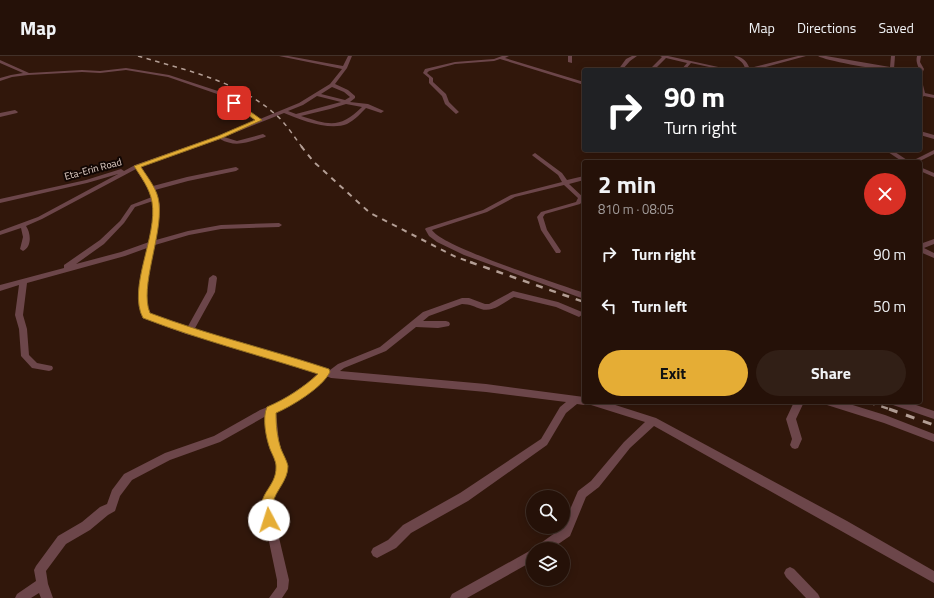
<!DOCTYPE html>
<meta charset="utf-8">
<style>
:root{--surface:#251108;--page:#311f16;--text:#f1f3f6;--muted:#a39d9c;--line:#423129;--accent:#e5ad35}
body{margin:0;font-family:"Titillium Web",sans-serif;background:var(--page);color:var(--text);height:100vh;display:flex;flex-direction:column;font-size:15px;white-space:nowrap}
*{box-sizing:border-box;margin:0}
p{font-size:13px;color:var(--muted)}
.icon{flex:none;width:22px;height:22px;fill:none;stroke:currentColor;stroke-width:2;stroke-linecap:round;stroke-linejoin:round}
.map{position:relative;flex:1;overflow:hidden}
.side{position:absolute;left:582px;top:104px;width:340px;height:244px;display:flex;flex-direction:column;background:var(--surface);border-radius:4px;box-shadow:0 2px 10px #0003,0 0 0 1px var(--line)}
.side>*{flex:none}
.top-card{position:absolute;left:582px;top:12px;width:340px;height:84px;border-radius:4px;box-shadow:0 2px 10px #0003,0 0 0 1px var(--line);background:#202124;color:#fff;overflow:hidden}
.buttons{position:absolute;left:526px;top:434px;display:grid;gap:8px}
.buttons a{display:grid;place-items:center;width:44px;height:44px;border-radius:50%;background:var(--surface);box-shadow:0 2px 10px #0003,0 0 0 1px var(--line);font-size:20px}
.pin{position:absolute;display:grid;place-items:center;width:34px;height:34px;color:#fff;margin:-17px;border-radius:8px;box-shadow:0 2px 6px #0006}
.me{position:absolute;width:44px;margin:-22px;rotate:355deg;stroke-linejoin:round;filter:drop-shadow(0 0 3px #0008)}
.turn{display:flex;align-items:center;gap:14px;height:84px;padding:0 16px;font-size:18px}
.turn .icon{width:52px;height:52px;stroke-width:2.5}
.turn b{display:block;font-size:28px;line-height:34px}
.round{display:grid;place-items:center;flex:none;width:42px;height:42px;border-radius:21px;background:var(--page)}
.head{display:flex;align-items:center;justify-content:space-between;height:68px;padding:0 16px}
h1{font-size:24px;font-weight:700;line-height:30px}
.button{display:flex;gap:8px;margin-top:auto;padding:8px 16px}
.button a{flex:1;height:46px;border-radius:24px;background:var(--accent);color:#111;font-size:16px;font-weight:700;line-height:46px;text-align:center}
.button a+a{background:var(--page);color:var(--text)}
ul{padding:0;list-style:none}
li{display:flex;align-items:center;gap:12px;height:52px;padding:0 16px}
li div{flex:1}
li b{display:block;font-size:15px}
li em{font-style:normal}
header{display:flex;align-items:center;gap:24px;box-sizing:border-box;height:56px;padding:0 20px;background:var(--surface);border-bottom:1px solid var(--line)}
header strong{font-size:19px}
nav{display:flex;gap:22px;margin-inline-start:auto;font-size:14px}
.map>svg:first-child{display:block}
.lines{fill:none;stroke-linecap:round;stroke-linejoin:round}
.street{fill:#6c464a;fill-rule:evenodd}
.rail-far3{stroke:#b39e95;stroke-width:1.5;stroke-dasharray:4.5 4.5;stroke-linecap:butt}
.rail-far2{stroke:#b39e95;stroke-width:2;stroke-dasharray:5.5 5.5;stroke-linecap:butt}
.rail-far1{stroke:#b39e95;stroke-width:2.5;stroke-dasharray:7 7;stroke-linecap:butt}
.rail{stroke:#b39e95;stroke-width:3;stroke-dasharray:9 9;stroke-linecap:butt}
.route{fill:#e5ad35;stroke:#957022}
.labels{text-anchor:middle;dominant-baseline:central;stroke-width:4;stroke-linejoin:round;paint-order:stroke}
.far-street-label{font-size:10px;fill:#e4d2ca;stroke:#110603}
</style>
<header>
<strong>Map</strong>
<nav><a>Map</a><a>Directions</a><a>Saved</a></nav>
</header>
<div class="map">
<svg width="934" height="542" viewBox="0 0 934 542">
<rect width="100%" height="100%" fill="#31170b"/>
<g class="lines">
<!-- street -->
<g class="street">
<path d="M279,0H288L343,10L348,0H352L347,12L335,28L348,34L355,40V42L350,46L368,48L384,55L381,57L366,52C361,57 355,64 347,68C330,75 300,64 284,57L224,81L237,85L263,78L266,80L265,81C248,86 236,92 220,83L141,111L153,130L187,121L236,111L239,113L236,115L188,125L155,134L160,149L156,184L188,175L221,169L279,167L282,169L279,171L221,173L189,179L155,189C150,212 143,235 149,258L187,272L207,236L209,222L213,219L216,220L217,222L215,236L194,274L240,286L330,314L338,308L380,291L423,256L462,242H469L485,248H489L513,235L558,246L582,256L583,258L579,261L556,251L514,241C504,246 493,257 481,253C475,251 470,248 462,248L429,260L423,265H446L449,266L450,268L449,270L438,272L416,271L386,295L344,312L340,315L486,328L584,341V346H588L584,349L577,348L566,357L547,389L468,445L411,477L396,492L377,502L373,500L371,496L373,492L388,484L403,469L460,437L541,383L560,351L566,346L486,336L331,322L326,320C312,334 295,349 276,356L279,386L287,412L284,422L274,442L272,452L289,524L288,533L282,542H269L277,531V524L262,452L264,442L275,421L277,412L269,386L266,360L220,386L170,404L132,424L120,440L115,455L108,459L90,474L66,488L46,515L48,528L53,542H41L39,537L31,542H15L17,538L36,525L34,514L36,510L58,480L82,466L100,451L107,448L112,434L124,418L165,397L214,380L260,354L278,347L309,326L318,317L240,292L186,278L143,262C133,241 142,213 147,192L125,200L27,227L23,259L27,273L29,299L37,307L52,310L53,312L52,314L49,315L32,312L21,300L19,273L15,259L19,229L0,235V229L64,212V209L100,184L120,165L131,149L152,141L147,131L136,113L42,163L26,170C31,177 32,191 23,195L20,193L23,181L21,172L0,179V175L38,161L118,118L87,127L0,147V143L86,124L121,113L124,115L135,109L218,80L256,64L220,39L168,21L126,14L100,17L82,16L28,19L12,21L0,25V22L11,19L23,17L0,7V4L29,17L82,14L100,15L126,12L169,19L224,37L260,63L299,47L330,28L342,13ZM332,31L344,36L350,41L345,44L321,38ZM317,40L341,46L296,58L288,55L303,49ZM346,48L362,51C340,73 329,69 301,60L330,53ZM153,145V160L149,186L121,196L76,208L104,188L124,167L135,151Z"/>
<path d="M502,0H509L505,2L584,26V29L500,3L494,5L455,8L429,15L427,17L433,22V26L446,38L449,46L459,56L456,58L445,48L442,40L429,27V22L423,17L425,13L455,6L494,3Z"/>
<path d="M568,0H572V7L568,6Z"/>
<path d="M632,0H637L630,5L622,14H618L626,3Z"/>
<path d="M660,0H668L732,14H723L691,7L685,14H681L687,7L666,2L654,14H649L662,1Z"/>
<path d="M734,0C741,0 746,4 749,11H754L798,0H806L758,13L740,14L745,12C743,5 738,4 734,0Z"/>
<path d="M818,0H826L890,11L891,0H895L894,13C887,16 826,5 818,0Z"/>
<path d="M917,0H921L920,6L924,13L922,18H920C920,11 915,8 917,0Z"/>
<path d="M920,26L923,29L925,37L934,39V42L924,40L920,43Z"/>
<path d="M15,54L18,56L17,57L0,61V57Z"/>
<path d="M920,75L934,79V83L920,79Z"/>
<path d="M885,94H892L910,106H903Z"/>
<path d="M934,94V98L918,106H910Z"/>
<path d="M535,97L562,117L567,124L584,120V124L569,128L584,142V147L582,146L580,148L545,158L543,161L547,174L561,195L560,197H556L541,174L537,161L541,156L576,146L578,142L564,129L515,141L487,156L432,174C442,191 559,228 584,237V243L464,199L437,186L429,180L425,173L426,172L483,154L511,139L562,126L558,119L533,100L532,99Z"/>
<path d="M626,104L629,105L630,106H623Z"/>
<path d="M920,111L934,117V121L920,115Z"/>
<path d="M934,183V188L924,192L934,197V202L920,196V188Z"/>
<path d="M589,346H606L656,362L847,465L934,515V527L654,370L630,392L599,431L586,441L570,480L551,493H537L538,489L562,472L578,435L591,425L624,386L645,366L591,349Z"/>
<path d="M794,346H804L796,363L802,383L798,392L795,393L792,392L790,389L792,383L786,363Z"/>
<path d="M825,346H843L885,359L934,378V386L884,367L827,349Z"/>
<path d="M891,346H907L934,355V363L893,349Z"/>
<path d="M533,493V505L467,542H450L452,538Z"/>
<path d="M790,511L794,513L818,538L820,542H806L786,521L784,517L786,513Z"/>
</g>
<!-- rail-far3 -->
<path class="rail-far3" d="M138,0C185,14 238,25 275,58C286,67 294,81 302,91"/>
<!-- rail-far2 -->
<path class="rail-far2" d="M301,90L314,106L370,157L456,201L473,207"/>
<!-- rail-far1 -->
<g class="rail-far1">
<path d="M470,206L584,246"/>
<path d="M868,346L892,354"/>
</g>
<!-- rail -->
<path class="rail" d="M889,353L934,369"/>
</g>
<!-- route -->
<path class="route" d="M232,46H237L262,64L222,82L141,111C148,122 158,134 159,147C163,179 139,231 150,257C208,279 269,293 329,313L330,316C322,332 292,350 276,357C276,369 277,381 281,393C283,398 287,405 288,410C288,425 275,435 273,447C272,454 276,461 273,468L269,469L265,468C252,437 277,434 276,410C276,405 272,398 270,393C266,382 262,362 267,351C286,343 304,331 318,318C259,299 200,284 143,262C127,232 158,180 152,146C150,133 141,121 134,110L218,80L255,64L232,48Z"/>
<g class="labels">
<!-- far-street labels -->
<g class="far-street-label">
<text transform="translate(93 113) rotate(-15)">Eta-Erin Road</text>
</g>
</g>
</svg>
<div class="buttons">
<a><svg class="icon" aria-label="search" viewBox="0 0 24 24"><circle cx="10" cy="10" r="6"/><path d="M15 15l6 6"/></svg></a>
<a><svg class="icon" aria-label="layers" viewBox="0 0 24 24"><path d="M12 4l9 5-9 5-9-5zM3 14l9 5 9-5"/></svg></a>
</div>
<div class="pin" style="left:234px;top:47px;background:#d93025"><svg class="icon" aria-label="arrive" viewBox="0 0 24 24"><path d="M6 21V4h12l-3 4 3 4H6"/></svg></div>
<svg class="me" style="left:269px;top:464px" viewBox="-20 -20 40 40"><circle r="19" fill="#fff"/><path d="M0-13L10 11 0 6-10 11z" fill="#e5ad35"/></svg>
<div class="top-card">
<div class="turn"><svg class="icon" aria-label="right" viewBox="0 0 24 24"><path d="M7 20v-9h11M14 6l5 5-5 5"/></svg><div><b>90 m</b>Turn right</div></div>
</div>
<section class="side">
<div class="head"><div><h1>2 min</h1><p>810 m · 08:05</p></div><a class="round" style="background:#d93025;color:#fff"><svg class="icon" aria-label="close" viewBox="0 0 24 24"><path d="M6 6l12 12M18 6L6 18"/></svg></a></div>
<ul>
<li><svg class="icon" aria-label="right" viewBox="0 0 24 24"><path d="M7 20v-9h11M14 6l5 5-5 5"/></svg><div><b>Turn right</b></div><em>90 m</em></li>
<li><svg class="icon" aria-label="left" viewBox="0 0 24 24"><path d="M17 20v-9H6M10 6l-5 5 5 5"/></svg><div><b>Turn left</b></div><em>50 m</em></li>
</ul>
<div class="button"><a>Exit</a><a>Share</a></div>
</section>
</div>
